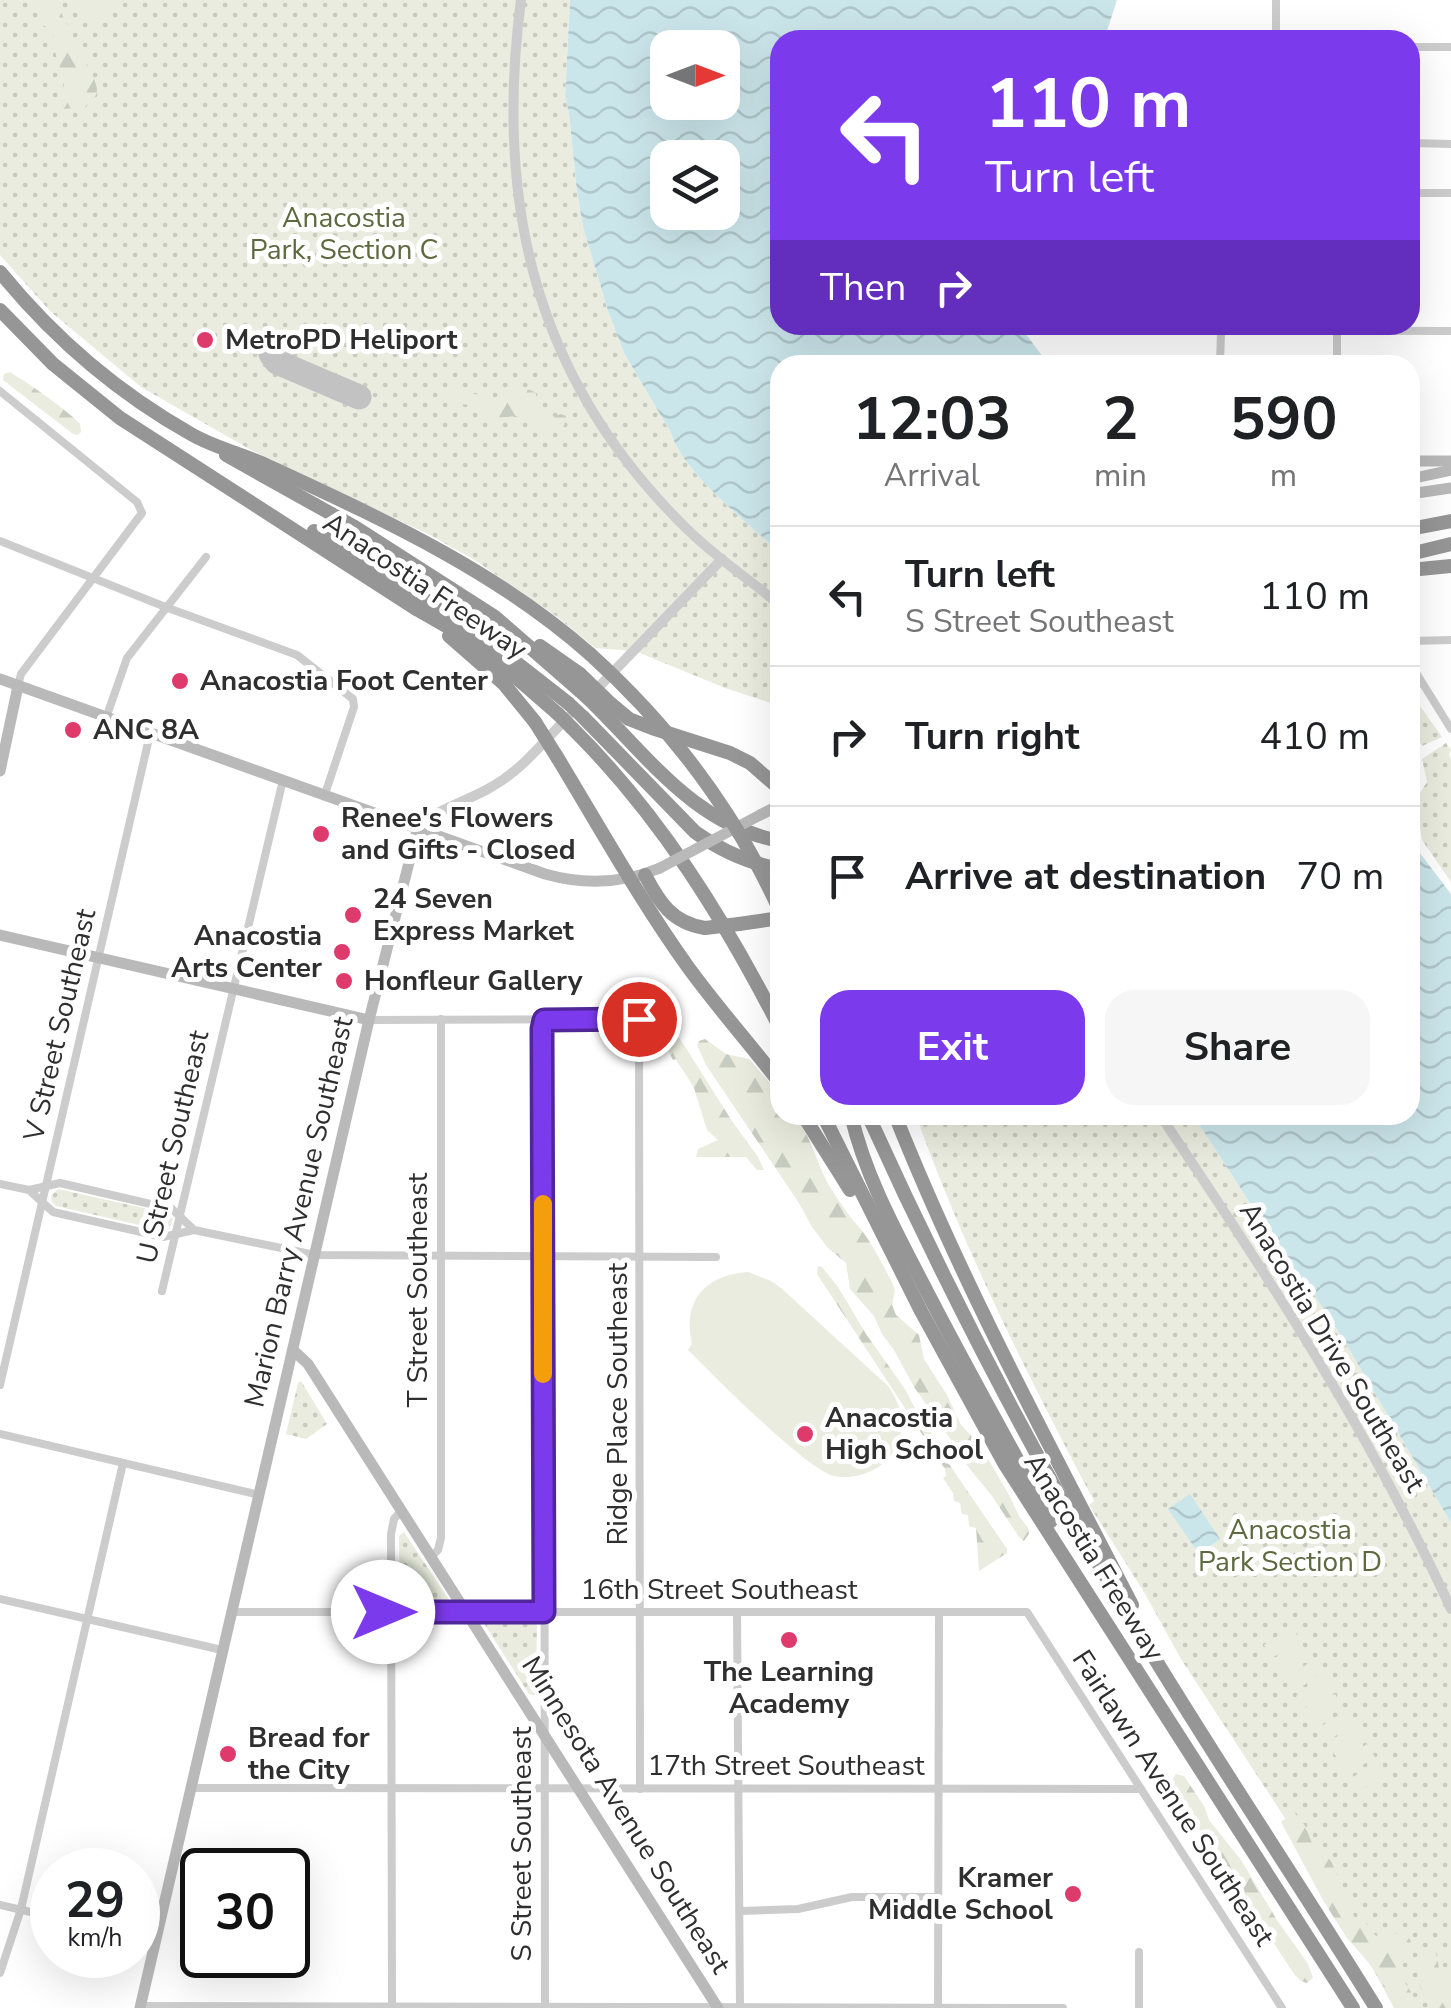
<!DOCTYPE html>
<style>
:root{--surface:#fff;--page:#f6f6f6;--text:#202124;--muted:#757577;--line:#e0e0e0;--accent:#7c3aed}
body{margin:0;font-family:"Nunito Sans",sans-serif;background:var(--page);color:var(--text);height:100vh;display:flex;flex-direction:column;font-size:38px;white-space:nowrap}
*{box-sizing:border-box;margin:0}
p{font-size:32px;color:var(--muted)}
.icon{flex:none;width:55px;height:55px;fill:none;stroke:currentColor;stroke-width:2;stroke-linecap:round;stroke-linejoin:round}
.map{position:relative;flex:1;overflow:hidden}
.side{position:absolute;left:770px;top:355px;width:650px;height:770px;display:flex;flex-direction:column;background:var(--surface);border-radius:30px;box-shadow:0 10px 40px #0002}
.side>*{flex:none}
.hud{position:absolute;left:770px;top:30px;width:650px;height:305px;border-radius:30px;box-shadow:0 10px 40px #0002;background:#7c3aed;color:#fff;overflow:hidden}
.needle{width:65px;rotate:90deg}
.buttons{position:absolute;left:650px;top:30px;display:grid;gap:20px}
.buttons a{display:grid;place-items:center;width:90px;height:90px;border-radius:20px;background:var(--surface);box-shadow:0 10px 40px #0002;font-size:50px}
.speed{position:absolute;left:30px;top:1848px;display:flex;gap:20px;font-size:50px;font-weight:700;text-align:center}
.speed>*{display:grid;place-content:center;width:130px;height:130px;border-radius:50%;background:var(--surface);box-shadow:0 10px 40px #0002;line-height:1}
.speed small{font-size:25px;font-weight:400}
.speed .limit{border:5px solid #111;border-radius:15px;background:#fff;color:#111}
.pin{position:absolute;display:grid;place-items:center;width:85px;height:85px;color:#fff;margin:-42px;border:5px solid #fff;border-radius:50%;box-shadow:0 2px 10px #0007}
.me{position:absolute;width:110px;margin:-55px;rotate:90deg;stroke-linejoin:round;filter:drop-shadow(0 0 8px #0008)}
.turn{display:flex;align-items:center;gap:35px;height:210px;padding:0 50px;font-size:45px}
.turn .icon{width:130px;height:130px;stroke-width:2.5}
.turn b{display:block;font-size:70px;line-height:85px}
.then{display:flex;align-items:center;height:95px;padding:0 50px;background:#0003;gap:20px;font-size:38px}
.eta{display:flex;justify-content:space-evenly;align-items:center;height:170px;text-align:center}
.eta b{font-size:60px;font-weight:700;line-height:70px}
.cta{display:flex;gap:20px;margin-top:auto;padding:20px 50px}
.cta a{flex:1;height:115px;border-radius:30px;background:var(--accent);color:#fff;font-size:40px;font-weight:700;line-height:115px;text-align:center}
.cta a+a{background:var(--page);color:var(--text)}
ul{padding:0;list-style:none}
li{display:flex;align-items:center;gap:30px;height:140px;padding:0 50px;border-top:2px solid var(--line)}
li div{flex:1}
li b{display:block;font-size:38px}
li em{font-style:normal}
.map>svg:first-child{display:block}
.grass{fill:url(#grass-dots)}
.forest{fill:url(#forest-firs)}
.garden{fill:#e9ecde}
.water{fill:url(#water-waves);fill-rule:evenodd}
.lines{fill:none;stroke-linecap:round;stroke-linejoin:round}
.taxiway{stroke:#c2c2c2;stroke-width:25}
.minor{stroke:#ccc;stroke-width:8}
.tertiary{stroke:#ccc;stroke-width:10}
.secondary{stroke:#b9b9b9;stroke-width:11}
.motorway{stroke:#969696;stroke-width:14}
.secondary-bridge{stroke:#b9b9b9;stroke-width:11}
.motorway-bridge{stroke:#969696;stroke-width:14}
.route-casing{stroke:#51269a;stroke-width:25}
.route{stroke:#7c3aed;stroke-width:18}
.slow{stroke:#f59e0b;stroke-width:18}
.poi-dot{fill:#de3a6c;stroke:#fff;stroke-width:4}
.labels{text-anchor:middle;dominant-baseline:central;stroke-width:10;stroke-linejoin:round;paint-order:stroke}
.park-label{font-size:28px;fill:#5d693e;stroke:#fff}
.poi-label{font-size:28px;font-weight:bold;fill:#2f2f2f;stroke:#fff;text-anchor:start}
.street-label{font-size:28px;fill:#2f2f2f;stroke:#fff}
</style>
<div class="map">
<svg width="1451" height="2008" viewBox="0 0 1451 2008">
<defs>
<pattern id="grass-dots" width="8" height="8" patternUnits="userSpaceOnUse" patternTransform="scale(2.5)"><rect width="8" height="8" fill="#e9ecde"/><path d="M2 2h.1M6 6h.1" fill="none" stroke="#c8cbbf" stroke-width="1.8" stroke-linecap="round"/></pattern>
<pattern id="forest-firs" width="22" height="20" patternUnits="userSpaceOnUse" patternTransform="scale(2.5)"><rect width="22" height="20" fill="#e9ecde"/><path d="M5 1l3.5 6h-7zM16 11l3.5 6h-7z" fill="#c8cbbf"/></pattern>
<pattern id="water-waves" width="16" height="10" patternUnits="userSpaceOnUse" patternTransform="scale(2.5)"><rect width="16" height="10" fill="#cbe6eb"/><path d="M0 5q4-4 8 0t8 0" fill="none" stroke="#afc6ca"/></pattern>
</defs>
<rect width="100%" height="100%" fill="#fff"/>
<!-- grass -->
<g class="grass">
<path d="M0,0H570L565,96L569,114L577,192L583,227L608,311L624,353L671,433C683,473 749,524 780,553V706L725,688L635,651L595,648L556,616L473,559L428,534L251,450L141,387L50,311L0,255Z"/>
<path d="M1410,692L1442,737L1422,746L1410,730Z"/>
<path d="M1446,743L1451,750L1449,754L1451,759V882L1422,840L1416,799L1427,782L1422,759Z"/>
<path d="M916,1115H1193L1286,1259L1313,1293L1342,1337L1451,1523V2008H1394L1324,1878L1181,1659L1144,1592L1089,1505L1094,1501C1029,1378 962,1246 916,1115Z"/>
<path d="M58,1189L166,1213L173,1219L169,1230H161L56,1206L52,1202L51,1196Z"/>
<path d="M301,1381L327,1424L306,1439L286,1434L298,1383Z"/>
<path d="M404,1532L448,1598L449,1601L447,1605L400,1604L399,1536Z"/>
<path d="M487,1618L537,1620L536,1695L529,1694L485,1625L484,1621Z"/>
</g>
<!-- forest -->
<g class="forest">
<path d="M55,0L81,53C90,58 87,67 84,75L93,76C100,94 98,95 85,107L63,109L64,81L59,69L60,66C53,56 57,42 51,29L42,25L43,14L37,12L34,0Z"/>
<path d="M73,0H122L107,7L105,15L90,23H85Z"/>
<path d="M10,372C32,386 53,400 74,418L80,424L81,432L78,435L73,434L3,380L4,374Z"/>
<path d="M512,384H517L521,389C544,390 535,399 534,411L552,417L561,414L566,416L564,426L541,430L518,416L494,418L477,406L446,402L442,401V393L451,389L499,399L502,390Z"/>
<path d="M673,1033H676L684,1045L732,1121L758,1157L764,1170H757L746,1157H696L698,1149L718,1140L707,1130L694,1088L676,1059L673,1060C668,1051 664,1040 673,1033Z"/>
<path d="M705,1039L726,1054L749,1059L780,1094V1115H794C813,1139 816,1163 830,1187C839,1201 847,1214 858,1226C870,1239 882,1264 891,1280L895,1290L892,1305L896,1315L919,1335L924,1359L947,1395L961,1425L980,1445L1009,1495L1019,1516L1028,1528L1029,1534L1024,1541L1019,1537L992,1496L957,1453L954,1444L914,1387L894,1350L882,1334L874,1316L850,1289L846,1263L828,1248L812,1227L799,1203L706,1065L697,1045L699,1041Z"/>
<path d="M818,1266L822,1267L838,1287L866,1334L905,1389L921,1420L935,1438L947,1461L1007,1549V1553L979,1571L976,1528L969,1526L968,1515L962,1514L960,1503L954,1501L953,1493L943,1478L946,1476L945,1469L817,1274Z"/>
<path d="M1176,1774L1184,1776L1204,1806L1209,1820L1241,1860L1277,1920L1308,1964L1313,1978L1307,1983L1301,1981L1294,1974L1170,1784Z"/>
<path d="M1294,1812L1305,1826L1312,1843L1331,1861L1342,1885L1341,1890L1355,1918L1364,1921L1376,1936L1395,1933L1410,1939L1411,1943L1398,1963L1397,1970L1421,2008H1400L1368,1962L1347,1938L1324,1902L1281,1822Z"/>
<path d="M1426,1953H1436L1441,1978L1451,1987V2008H1439L1431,1996L1421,1989C1417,1979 1418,1960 1426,1953Z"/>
</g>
<!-- garden -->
<g class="garden">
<path d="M748,1272L771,1281L781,1288L888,1386C900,1402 906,1424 898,1444C888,1468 858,1481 834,1476C807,1470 712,1374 688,1350L692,1344C682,1301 705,1275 748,1272Z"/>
<path d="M1292,1627L1300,1640L1272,1658L1264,1645Z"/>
<path d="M1302,1644L1311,1657L1283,1675L1274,1662Z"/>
<path d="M1313,1660L1322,1673L1294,1692L1285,1679Z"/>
<path d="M1324,1677L1332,1690L1304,1708L1296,1696Z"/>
<path d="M1335,1694L1343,1707L1315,1725L1306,1712Z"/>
<path d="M1345,1711L1354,1724L1326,1742L1317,1729Z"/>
<path d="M1356,1727L1364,1740L1337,1758L1328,1745Z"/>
<path d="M1367,1744L1375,1757L1347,1775L1339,1762Z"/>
<path d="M1378,1761L1386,1774L1358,1792L1350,1779Z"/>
</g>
<!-- water -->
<g class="water">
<path d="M570,0H1117L1104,40H780V325H1019L1049,365H780V553C749,524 683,473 671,433L624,353L608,311L583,227L577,192L569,114L565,96ZM668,48H722V102H668ZM668,158H722V212H668Z"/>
<path d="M1410,840L1451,894V1523L1342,1337L1313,1293L1286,1259L1193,1115H1410Z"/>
<path d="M1190,1494L1220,1539L1199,1554L1168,1509Z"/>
</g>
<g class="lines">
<!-- taxiway -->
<path class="taxiway" d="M271,354L277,362L359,397"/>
<!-- minor -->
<g class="minor">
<path d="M1276,0V40"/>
<path d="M1410,47H1451"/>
<path d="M1410,143L1451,144"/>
<path d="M1414,144V193"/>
<path d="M1411,193H1451"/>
<path d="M1064,330L1451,331"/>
<path d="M1220,365L1221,332"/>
<path d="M1337,365V325"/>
<path d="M0,391L137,502L142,513L21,674L18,686"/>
<path d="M0,541L168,608L297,655L353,699L354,707L325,794"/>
<path d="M1410,641L1451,640"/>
<path d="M1410,663L1451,729"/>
<path d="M106,718L127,658L206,557"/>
<path d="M544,1019L545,2008"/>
<path d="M369,1020L639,1019L640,1789"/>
<path d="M0,1184L29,1190L60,1183L172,1209L194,1230L315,1255L716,1257"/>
<path d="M29,1190L53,1212L163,1237L194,1230"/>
<path d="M162,1291L283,780"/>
<path d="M0,1385L150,734"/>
<path d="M0,1434L260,1495"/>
<path d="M431,1557L438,1550L441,1538V1019"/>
<path d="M0,1599L222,1650"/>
<path d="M231,1612H1027L1282,2008"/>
<path d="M737,1612L740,2008"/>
<path d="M190,1788L1141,1789"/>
<path d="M0,1905L52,1917"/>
<path d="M740,1911L798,1909L852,1897H938"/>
<path d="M138,1937L155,1941"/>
<path d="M0,1973L21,1909L123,1463"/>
<path d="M140,2006L1063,2008"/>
<path d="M392,2008L391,1534L394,1519L401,1511"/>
<path d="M938,2008L939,1612"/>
<path d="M1139,2008V1952"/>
</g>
<!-- tertiary -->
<g class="tertiary">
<path d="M521,0C494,205 536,381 686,528C715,557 749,579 780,605"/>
<path d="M591,695L722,559"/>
<path d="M418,827C438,808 469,801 493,786C523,769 544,741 568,717"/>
<path d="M1160,1115C1267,1274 1371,1434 1451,1609"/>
</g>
<!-- secondary -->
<g class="secondary">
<path d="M1410,461H1451"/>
<path d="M1410,479L1451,470"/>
<path d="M1410,494L1451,488"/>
<path d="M0,679L545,874C584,885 622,884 660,868"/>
<path d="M0,771L18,686"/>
<path d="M760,815L780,805"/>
<path d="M0,935L369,1020"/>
<path d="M293,1350L308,1364L718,2008"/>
<path d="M140,2008L369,1020L418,827"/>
</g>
<!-- motorway -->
<g class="motorway">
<path d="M0,272C53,337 118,393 191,434C215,448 243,454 268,466C382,519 495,570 590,654"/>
<path d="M0,310L53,364L120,418L418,610L460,634L504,667L558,714"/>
<path d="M226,455L353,526L495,617L580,691"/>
<path d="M1410,529L1451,521"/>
<path d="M314,531L476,631L568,703"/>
<path d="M1410,554L1451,544"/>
<path d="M1410,570L1451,566"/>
<path d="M449,636L504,684L535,722"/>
<path d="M540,646L580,674"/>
<path d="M611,704L629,719L652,728L730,753L750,763L780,789"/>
<path d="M595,705C651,761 698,826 780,841"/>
<path d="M583,717L695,832C721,851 749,863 780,869"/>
<path d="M572,728C660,815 724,919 780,1028"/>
<path d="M557,757C600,828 640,900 688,967C717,1007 750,1044 780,1083"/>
<path d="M645,875C659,902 672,923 705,928"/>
<path d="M739,924L780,918"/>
<path d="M803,1115L850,1190"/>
<path d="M823,1115L921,1311L1004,1463L1353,2008"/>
<path d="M851,1115C865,1175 895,1230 923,1284C964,1364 1008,1442 1051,1521"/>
<path d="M868,1115C945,1285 1031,1451 1126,1611C1206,1746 1294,1875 1376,2008"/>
<path d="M895,1115C962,1284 1049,1444 1132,1605"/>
</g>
<!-- secondary-bridge -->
<path class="secondary-bridge" d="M660,868L760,815"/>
<!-- motorway-bridge -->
<g class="motorway-bridge">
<path d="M590,654C670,726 735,812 780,911"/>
<path d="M580,674L611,704"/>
<path d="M580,691L595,705"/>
<path d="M568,703L583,717"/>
<path d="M558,714L572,728"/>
<path d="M535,722L557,757"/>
<path d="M705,928L739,924"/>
</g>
</g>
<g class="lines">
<!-- route casing -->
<g class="route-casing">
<path id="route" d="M383,1612H544L542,1029L544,1020L639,1019"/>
</g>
<!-- route -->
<use href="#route" class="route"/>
<!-- slow -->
<path class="slow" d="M543,1204V1374"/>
</g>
<!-- markers -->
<g class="poi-dot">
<circle cx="205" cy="340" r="10"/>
<circle cx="180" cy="681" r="10"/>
<circle cx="73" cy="730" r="10"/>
<circle cx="321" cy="834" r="10"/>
<circle cx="353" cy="915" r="10"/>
<circle cx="342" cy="952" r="10"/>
<circle cx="344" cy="981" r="10"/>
<circle cx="805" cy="1434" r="10"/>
<circle cx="789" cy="1640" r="10"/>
<circle cx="228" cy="1754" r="10"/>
<circle cx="1073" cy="1894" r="10"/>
</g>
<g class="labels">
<!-- park labels -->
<g class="park-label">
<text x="344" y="218">Anacostia<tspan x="344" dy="32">Park, Section C</tspan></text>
<text x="1290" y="1530">Anacostia<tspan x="1290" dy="32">Park Section D</tspan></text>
</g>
<!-- poi labels -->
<g class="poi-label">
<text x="225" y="340">MetroPD Heliport</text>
<text x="200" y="681">Anacostia Foot Center</text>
<text x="93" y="730">ANC 8A</text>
<text x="341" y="818">Renee's Flowers<tspan x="341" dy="32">and Gifts - Closed</tspan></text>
<text x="373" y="899">24 Seven<tspan x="373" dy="32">Express Market</tspan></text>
<text x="322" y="936" text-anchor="end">Anacostia<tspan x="322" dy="32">Arts Center</tspan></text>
<text x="364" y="981">Honfleur Gallery</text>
<text x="825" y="1418">Anacostia<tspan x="825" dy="32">High School</tspan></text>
<text x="789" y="1672" text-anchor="middle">The Learning<tspan x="789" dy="32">Academy</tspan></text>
<text x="248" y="1738">Bread for<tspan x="248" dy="32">the City</tspan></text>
<text x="1053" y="1878" text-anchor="end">Kramer<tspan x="1053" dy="32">Middle School</tspan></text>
</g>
<!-- street labels -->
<g class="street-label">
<text transform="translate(425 586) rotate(34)">Anacostia Freeway</text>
<text transform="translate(60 1025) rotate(-77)">V Street Southeast</text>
<text transform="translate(173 1147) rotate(-77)">U Street Southeast</text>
<text transform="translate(299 1212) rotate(-77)">Marion Barry Avenue Southeast</text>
<text transform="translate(418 1290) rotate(-90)">T Street Southeast</text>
<text transform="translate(1332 1347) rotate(59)">Anacostia Drive Southeast</text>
<text transform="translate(618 1404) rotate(-90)">Ridge Place Southeast</text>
<text transform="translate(1094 1557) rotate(58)">Anacostia Freeway</text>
<text x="719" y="1590">16th Street Southeast</text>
<text x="786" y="1766">17th Street Southeast</text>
<text transform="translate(1173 1798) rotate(57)">Fairlawn Avenue Southeast</text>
<text transform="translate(626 1815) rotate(58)">Minnesota Avenue Southeast</text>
<text transform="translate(522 1844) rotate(-90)">S Street Southeast</text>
</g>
</g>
</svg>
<div class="buttons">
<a><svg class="needle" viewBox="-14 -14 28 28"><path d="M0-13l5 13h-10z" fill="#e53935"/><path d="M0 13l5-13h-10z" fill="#757577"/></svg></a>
<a><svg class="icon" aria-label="layers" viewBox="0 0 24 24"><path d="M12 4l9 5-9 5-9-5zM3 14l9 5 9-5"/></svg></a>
</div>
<div class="speed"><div>29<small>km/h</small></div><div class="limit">30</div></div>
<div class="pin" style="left:639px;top:1019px;background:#d93025"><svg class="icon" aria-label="arrive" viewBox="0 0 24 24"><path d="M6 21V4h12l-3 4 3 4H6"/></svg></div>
<svg class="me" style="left:383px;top:1612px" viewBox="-20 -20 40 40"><circle r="19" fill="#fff"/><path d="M0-13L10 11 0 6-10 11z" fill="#7c3aed"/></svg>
<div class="hud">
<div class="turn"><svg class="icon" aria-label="left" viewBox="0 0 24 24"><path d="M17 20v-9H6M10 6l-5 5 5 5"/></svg><div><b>110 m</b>Turn left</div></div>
<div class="then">Then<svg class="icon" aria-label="right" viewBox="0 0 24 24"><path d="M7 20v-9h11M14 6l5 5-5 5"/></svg></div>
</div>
<section class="side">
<div class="eta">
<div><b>12:03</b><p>Arrival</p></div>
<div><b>2</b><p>min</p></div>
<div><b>590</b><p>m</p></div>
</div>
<ul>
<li><svg class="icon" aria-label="left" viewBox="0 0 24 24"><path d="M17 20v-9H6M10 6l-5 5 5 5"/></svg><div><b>Turn left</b><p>S Street Southeast</p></div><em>110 m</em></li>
<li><svg class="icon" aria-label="right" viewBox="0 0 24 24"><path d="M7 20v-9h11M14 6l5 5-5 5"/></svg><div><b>Turn right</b></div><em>410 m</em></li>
<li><svg class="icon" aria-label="arrive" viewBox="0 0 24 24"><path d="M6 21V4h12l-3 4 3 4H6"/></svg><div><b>Arrive at destination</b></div><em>70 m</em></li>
</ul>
<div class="cta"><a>Exit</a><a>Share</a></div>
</section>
</div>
